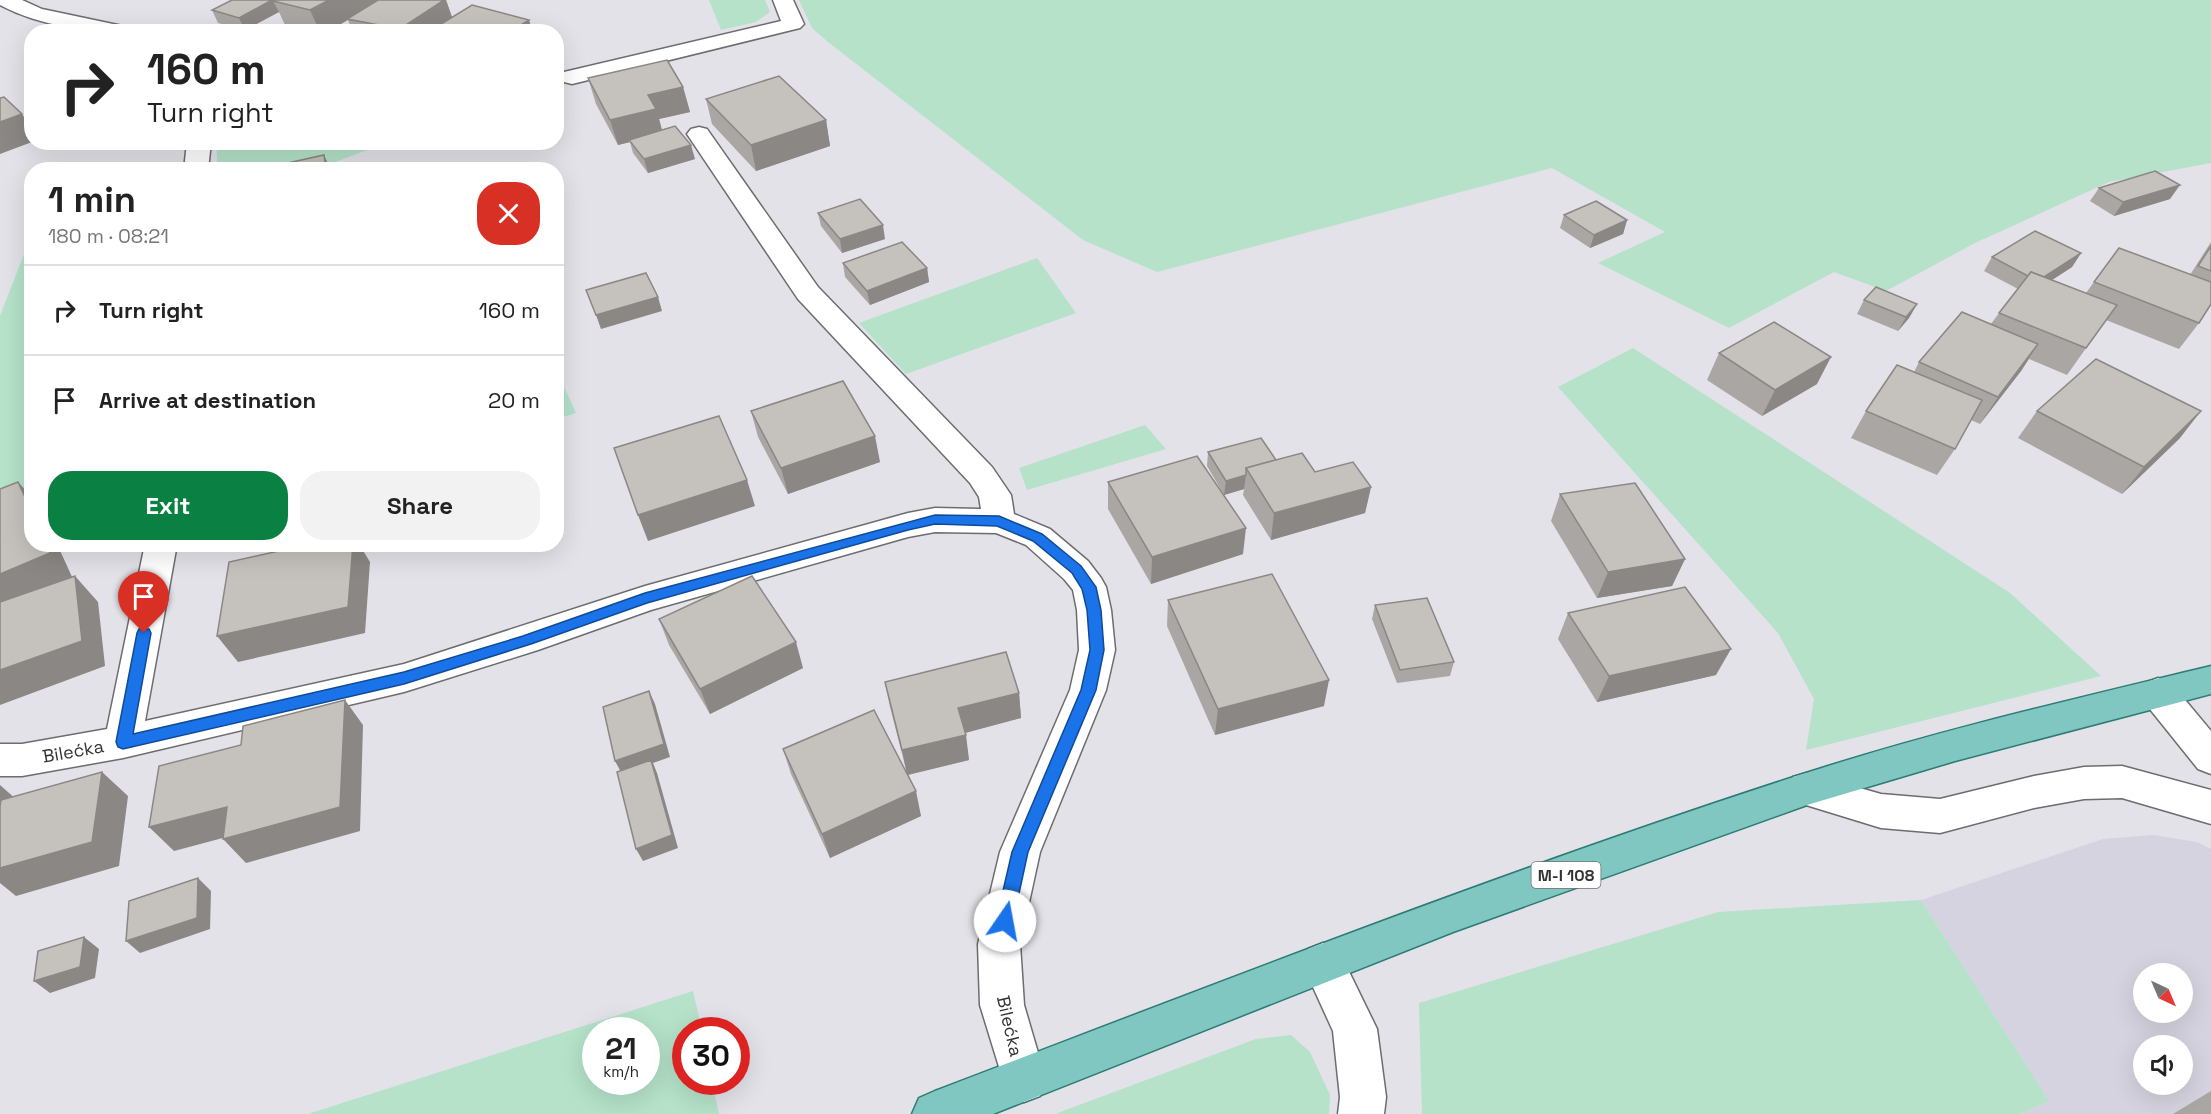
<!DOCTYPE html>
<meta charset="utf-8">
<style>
:root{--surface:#fff;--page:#f2f2f2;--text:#222;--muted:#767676;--line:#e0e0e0;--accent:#0b8043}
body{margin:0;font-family:"Space Grotesk",sans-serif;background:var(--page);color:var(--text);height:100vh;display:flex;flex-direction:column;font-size:22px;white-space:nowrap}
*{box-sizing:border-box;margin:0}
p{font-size:20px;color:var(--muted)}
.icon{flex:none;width:33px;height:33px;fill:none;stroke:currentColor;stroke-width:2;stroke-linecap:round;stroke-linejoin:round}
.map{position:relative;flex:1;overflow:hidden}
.drawer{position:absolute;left:24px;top:162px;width:540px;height:390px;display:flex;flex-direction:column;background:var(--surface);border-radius:24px;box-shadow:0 6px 24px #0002}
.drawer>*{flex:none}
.hud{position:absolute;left:24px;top:24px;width:540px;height:126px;border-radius:24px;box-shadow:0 6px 24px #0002;background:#fff;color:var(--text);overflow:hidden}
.needle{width:39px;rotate:136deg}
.fabs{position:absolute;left:2133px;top:963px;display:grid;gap:12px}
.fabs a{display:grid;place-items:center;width:60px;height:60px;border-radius:50%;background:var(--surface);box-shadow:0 6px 24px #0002;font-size:30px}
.speed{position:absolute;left:582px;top:1017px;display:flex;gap:12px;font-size:30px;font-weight:700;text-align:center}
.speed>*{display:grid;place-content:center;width:78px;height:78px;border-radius:50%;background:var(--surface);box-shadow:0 6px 24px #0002;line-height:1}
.speed small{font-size:15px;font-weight:400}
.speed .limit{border:9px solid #d22;background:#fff;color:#111}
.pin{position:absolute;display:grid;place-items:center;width:51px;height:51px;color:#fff;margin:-62px -26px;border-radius:50% 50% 50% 0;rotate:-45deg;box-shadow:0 0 6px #0007}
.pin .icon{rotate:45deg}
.me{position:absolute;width:66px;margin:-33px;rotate:12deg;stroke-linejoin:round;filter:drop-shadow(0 0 4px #0008)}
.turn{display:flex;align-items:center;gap:21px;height:126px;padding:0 24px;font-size:27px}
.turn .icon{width:78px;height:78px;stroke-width:2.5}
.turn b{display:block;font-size:42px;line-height:51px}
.round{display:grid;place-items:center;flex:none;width:63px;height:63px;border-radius:24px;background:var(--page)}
.head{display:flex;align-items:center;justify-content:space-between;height:102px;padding:0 24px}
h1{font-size:36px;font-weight:600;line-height:45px}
.action{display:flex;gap:12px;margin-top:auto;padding:12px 24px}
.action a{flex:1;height:69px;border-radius:24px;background:var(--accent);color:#fff;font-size:24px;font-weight:600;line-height:69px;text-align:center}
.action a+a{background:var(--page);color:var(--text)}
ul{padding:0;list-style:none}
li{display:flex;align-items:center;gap:18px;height:90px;padding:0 24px;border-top:2px solid var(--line)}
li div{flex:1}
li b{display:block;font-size:22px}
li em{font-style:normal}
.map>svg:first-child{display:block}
.built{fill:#d4d3df;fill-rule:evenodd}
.green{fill:#b5e2c9;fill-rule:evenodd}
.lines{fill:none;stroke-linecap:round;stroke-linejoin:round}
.minor-casing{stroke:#6c6c71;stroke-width:3}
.major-casing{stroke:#2c7b74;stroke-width:3}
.minor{fill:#fff;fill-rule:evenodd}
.major{fill:#7fc7c0;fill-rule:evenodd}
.wall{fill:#a9a6a3}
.shaded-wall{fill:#8a8784}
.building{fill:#c5c1bd;stroke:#8a8784;stroke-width:1.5}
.route{fill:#1a73e8;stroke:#114b97;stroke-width:1.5}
.labels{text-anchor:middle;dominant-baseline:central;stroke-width:5;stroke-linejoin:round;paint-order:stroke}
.shield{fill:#fff;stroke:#707072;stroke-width:1.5}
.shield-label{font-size:16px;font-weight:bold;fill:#333335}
.street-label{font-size:18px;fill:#333335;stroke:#fff}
</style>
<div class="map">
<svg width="2211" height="1114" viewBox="0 0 2211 1114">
<rect width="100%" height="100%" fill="#e3e2e8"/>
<!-- built -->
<path class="built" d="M2153,835L2197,842L2211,849V1114H2020L2049,1101L1921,900L2103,839ZM2144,974H2182V1012H2144ZM2144,1046H2182V1084H2144Z"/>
<!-- green -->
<g class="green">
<path d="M709,0H765L770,12L756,22L721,30Z"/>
<path d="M799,0H2211V163L2109,182L1975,243L1886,291L1834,272L1729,328L1598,263L1665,232L1552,168L1157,272L1083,240L828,42L812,28Z"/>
<path d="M216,143H386L314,170L218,169Z"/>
<path d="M31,236V500L0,512V316Z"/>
<path d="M1037,258L1076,313L906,374L859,323Z"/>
<path d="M1633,348L2010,593L2101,676L1806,750L1814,699L1778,633L1558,387Z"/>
<path d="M556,369L576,413L557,419H556Z"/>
<path d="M1145,425L1166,449L1027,490L1019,468Z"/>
<path d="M1921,900L2049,1101L2020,1114H1422L1419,1003L1718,912Z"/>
<path d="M693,991L702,1030H686V1082H712L719,1114H308ZM596,1030H646V1082H596Z"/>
<path d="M1291,1035L1310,1052L1330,1095L1329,1114H1055L1256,1039Z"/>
</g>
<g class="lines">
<!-- minor casing -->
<g class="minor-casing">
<g id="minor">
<path d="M0,0H22L42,9L132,28L135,32C89,32 42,27 0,5Z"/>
<path d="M773,0H793L804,24L800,28L572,84L564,82L561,77L564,72L781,21Z"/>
<path d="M699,127L707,129L818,287L992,467L1011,495L1014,514L1050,529L1088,561L1101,578L1106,587L1111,610L1115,650L1106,690L1040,852L1020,944L1024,1005L1046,1080L1040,1096L1024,1102L1008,1096L980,1005L978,944L1000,852L1070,690L1079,650L1077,610L1073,590L1064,579L1026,545L996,533L935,532L908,537L651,610L538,650L404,692L123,758L22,776H0V744H22L107,729L145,544H177L145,721L404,664L645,586L908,513L935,508L981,509L979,497L970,483L798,299L687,134L691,129Z"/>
<path d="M187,142H211L208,170H184Z"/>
<path d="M2158,678L2171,683L2211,731V774L2198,769L2145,703L2140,693L2145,683Z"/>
<path d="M2122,766L2211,790V824L2122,798L2084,799L2034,808L1940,833L1881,828L1793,801L1788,789L1793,777L1807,773L1881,794L1940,799L2034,776L2084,767Z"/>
<path d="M1323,943L1338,949L1377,1029L1386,1097L1384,1114H1338L1340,1097L1333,1031L1302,963L1308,949Z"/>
</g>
</g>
<!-- major casing -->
<g class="major-casing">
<path id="major" d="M2211,666V694L1955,761L1807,805L1453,932L993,1114H912L919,1098L935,1091C1224,981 1511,868 1806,773C1939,730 2075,699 2211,666Z"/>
</g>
<!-- minor -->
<use href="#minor" class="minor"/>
<!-- major -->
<use href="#major" class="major"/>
</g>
<!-- wall -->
<g class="wall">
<path d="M232,0H446L452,17L533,32H353L348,20L327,32H309L285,25L279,12L245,30L218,23L212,10Z"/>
<path d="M588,78L683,87L690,112L659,119L662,130L695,159L648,173L633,153L630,142L618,145L596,104Z"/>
<path d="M706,99L826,120L830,146L756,171L712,124Z"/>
<path d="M2099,188L2170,199L2114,216L2090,201Z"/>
<path d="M818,213L885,239L842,253L821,226Z"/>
<path d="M1564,215L1627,220L1623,234L1590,248L1560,228Z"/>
<path d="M2211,242V305L2199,323L2179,349L2106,320L2067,375L2029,359L2021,371L1980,424L1971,420L1955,449L1937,475L1851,438L1866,411L1914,372L1919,362L1991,324L1999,313L2018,289L1984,271L1992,257L2081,253L2072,267L2052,280L2086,293L2094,282L2190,275Z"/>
<path d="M843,263L927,268L929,282L870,305L845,277Z"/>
<path d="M1864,300L1917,304L1909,318L1898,331L1857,314Z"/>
<path d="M1719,353L1817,384L1762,416L1707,380Z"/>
<path d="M751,411L880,462L788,494L758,437Z"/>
<path d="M2037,411L2180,438L2122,494L2018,438Z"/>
<path d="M1208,452L1276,460L1315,472L1371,487L1365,513L1271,540L1243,495L1244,489L1224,495L1207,466Z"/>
<path d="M1108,482L1243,554L1151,584L1108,509Z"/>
<path d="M1560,494L1685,559L1672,586L1597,598L1551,521Z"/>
<path d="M1168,600L1324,706L1215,735L1167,626Z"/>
<path d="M1375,605L1454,662L1450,676L1397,683L1372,619Z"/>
<path d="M1568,613L1716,675L1597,702L1558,639Z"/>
<path d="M659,619L803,668L710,714L669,645Z"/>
<path d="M885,682L1019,693L1021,718L965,733L969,760L908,775L921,816L830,858L791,774L783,749L907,773L890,707Z"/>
<path d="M2211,1091V1114H2173Z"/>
</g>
<!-- shaded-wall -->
<g class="shaded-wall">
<path d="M272,0H285L273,1L279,12L245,30L239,18Z"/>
<path d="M329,0H380V1L327,32H320L310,10Z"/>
<path d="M444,0H446L454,23L442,32H401L400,29Z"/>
<path d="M529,20L533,32H510Z"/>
<path d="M683,87L690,112L659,119L663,134L629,140L630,142L618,145L610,120L648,95Z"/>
<path d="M22,114L32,129V142L0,154V122Z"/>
<path d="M826,120L830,146L756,171L751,145Z"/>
<path d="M691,145L695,159L648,173L644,159Z"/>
<path d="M324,155L331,170H326Z"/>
<path d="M2180,185L2170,199L2114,216L2123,202Z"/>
<path d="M1627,220L1623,234L1590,248L1594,235Z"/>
<path d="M883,225L885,239L842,253L840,239Z"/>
<path d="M2081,253L2072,267L2029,295L2038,281Z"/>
<path d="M927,268L929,282L870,305L867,291Z"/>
<path d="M658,297L662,311L601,329L596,315Z"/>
<path d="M1917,304L1909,318L1898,331L1906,317Z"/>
<path d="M2038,344L2021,371L1980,424L1998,397Z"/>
<path d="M1831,357L1817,384L1762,416L1775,390Z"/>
<path d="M2201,411L2180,438L2122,494L2144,467Z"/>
<path d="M875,436L880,462L788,494L781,468Z"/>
<path d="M1246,475L1244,489L1224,495L1226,481Z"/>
<path d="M747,480L755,506L648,541L638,515Z"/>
<path d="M18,482L32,497V512Z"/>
<path d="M1371,487L1365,513L1271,540L1274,513Z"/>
<path d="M1246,528L1243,554L1151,584L1152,557Z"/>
<path d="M46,544H57L73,579L0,612V574Z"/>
<path d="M353,544H359L370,562L365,633L238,662L217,636Z"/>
<path d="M1685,559L1672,586L1597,598L1608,572Z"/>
<path d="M75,576L98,602L105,666L0,705V670Z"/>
<path d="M796,642L803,668L710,714L700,689Z"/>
<path d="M1731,649L1716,675L1597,702L1609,676Z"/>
<path d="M1329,680L1324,706L1215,735L1218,709Z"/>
<path d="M649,691L655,704L670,757L653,763L657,773L678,848L643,861L636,849L622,774L615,761Z"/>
<path d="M1019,693L1021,718L961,734L958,708Z"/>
<path d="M345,700L363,725L360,831L246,863L223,839Z"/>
<path d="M966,735L969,760L907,775L902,750Z"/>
<path d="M102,772L128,796L119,866L16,896L0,883V785L26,808Z"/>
<path d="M916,791L921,816L830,858L822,834Z"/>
<path d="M227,807L249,831L174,851L149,827Z"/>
<path d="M198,878L211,891L210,929L140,953L126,941Z"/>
<path d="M84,937L99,949L95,978L50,993L34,981Z"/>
</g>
<!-- building -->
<g class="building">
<path d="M232,0H272L239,18L212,10Z"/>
<path d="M274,0H329L310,10L273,1Z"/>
<path d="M378,0H444L400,29L347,19Z"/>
<path d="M472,5L529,20L510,32H428Z"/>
<path d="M667,60L683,87L648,95L656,109L610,120L588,78Z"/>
<path d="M779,76L826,120L751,145L706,99Z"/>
<path d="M4,97L22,114L0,122V98Z"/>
<path d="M675,126L691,145L644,159L629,140Z"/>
<path d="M324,155L326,170H266L265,168Z"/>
<path d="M2155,171L2180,185L2123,202L2099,188Z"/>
<path d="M860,199L883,225L840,239L818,213Z"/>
<path d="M1596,201L1627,220L1594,235L1564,215Z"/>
<path d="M2035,231L2081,253L2044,277L2031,272L2028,276L1992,257Z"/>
<path d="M902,242L927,268L867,291L843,263Z"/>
<path d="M2211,246V271L2198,266Z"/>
<path d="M2119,248L2211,282V304L2199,323L2094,282Z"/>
<path d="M2031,272L2117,305L2086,348L1999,313Z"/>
<path d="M646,273L658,297L596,315L586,290Z"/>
<path d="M1876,287L1917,304L1906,317L1864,300Z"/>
<path d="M1962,312L2038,344L1998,397L1919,362Z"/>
<path d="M1774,322L1831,357L1775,390L1719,353Z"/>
<path d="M2096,359L2201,411L2144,467L2037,411Z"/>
<path d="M1897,365L1982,400L1955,449L1866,411Z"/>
<path d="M843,381L875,436L781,468L751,411Z"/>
<path d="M719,416L747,480L638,515L614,448Z"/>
<path d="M1261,438L1276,460L1246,468V475L1226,481L1208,452Z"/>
<path d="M1302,453L1315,472L1353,462L1371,487L1274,513L1246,468Z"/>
<path d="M1197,456L1246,528L1152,557L1108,482Z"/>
<path d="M18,482L32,512V544H46L50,553L0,574V489Z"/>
<path d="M1635,483L1685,559L1608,572L1560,494Z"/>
<path d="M310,544H353L348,607L217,636L229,562Z"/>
<path d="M1272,574L1329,680L1218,709L1168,600Z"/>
<path d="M75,576L82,641L0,670V602Z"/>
<path d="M752,576L796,642L700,689L659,619Z"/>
<path d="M1685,587L1731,649L1609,676L1568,613Z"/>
<path d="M1427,598L1454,662L1400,670L1375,605Z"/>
<path d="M1006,652L1019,693L958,708L966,735L902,750L885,682Z"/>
<path d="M649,691L664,744L615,761L603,707Z"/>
<path d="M345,700L340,807L223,839L227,807L149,827L159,766L241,745L243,726Z"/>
<path d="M874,710L916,791L822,834L783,749Z"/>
<path d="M651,760L672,835L636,849L617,772Z"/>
<path d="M102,772L92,842L0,868V806L1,800Z"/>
<path d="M198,878L197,918L126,941L129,901Z"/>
<path d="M84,937L80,967L34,981L38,951Z"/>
</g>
<!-- route -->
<path class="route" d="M935,515L999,516L1042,534L1081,566L1096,587L1101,610L1104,650L1096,690L1028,852L1013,921L1011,927L1005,929L999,927L996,921L1012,852L1081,690L1090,650L1087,610L1082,589L1072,573L1033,541L997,526L935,524L908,530L647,603L531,644L404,684L123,749L118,747L116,742L137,633L139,629H149L151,633L133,734L404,672L523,636L645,593Z"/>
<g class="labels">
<!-- shield labels -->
<rect class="shield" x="1531.5" y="862" width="69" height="26" rx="4.5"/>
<g class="shield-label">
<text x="1566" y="875">M-I 108</text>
</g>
<!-- street labels -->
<g class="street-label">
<text transform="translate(73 751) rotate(-10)">Bilećka</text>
<text transform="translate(1010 1026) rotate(77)">Bilećka</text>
</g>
</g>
</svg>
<div class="fabs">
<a><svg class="needle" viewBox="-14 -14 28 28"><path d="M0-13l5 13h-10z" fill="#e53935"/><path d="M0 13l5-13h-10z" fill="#767676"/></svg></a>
<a><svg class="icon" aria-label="sound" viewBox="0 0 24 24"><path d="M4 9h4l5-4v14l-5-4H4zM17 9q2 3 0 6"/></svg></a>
</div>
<div class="speed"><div>21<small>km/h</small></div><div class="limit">30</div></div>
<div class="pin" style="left:144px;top:633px;background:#d93025"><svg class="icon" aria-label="arrive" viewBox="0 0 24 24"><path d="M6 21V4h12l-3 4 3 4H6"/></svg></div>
<svg class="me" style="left:1005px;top:921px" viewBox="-20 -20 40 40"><circle r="19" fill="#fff"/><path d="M0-13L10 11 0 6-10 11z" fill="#1a73e8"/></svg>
<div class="hud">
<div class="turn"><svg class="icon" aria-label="right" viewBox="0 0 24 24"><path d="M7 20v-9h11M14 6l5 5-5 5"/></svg><div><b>160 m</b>Turn right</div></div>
</div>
<section class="drawer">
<div class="head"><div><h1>1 min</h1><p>180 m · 08:21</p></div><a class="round" style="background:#d93025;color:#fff"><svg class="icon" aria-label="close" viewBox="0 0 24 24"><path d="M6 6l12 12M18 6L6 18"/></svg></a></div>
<ul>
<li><svg class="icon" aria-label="right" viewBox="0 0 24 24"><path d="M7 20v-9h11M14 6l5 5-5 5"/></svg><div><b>Turn right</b></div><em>160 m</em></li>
<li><svg class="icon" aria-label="arrive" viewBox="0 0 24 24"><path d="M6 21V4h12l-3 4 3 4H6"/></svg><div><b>Arrive at destination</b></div><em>20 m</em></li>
</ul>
<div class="action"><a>Exit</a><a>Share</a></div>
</section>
</div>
